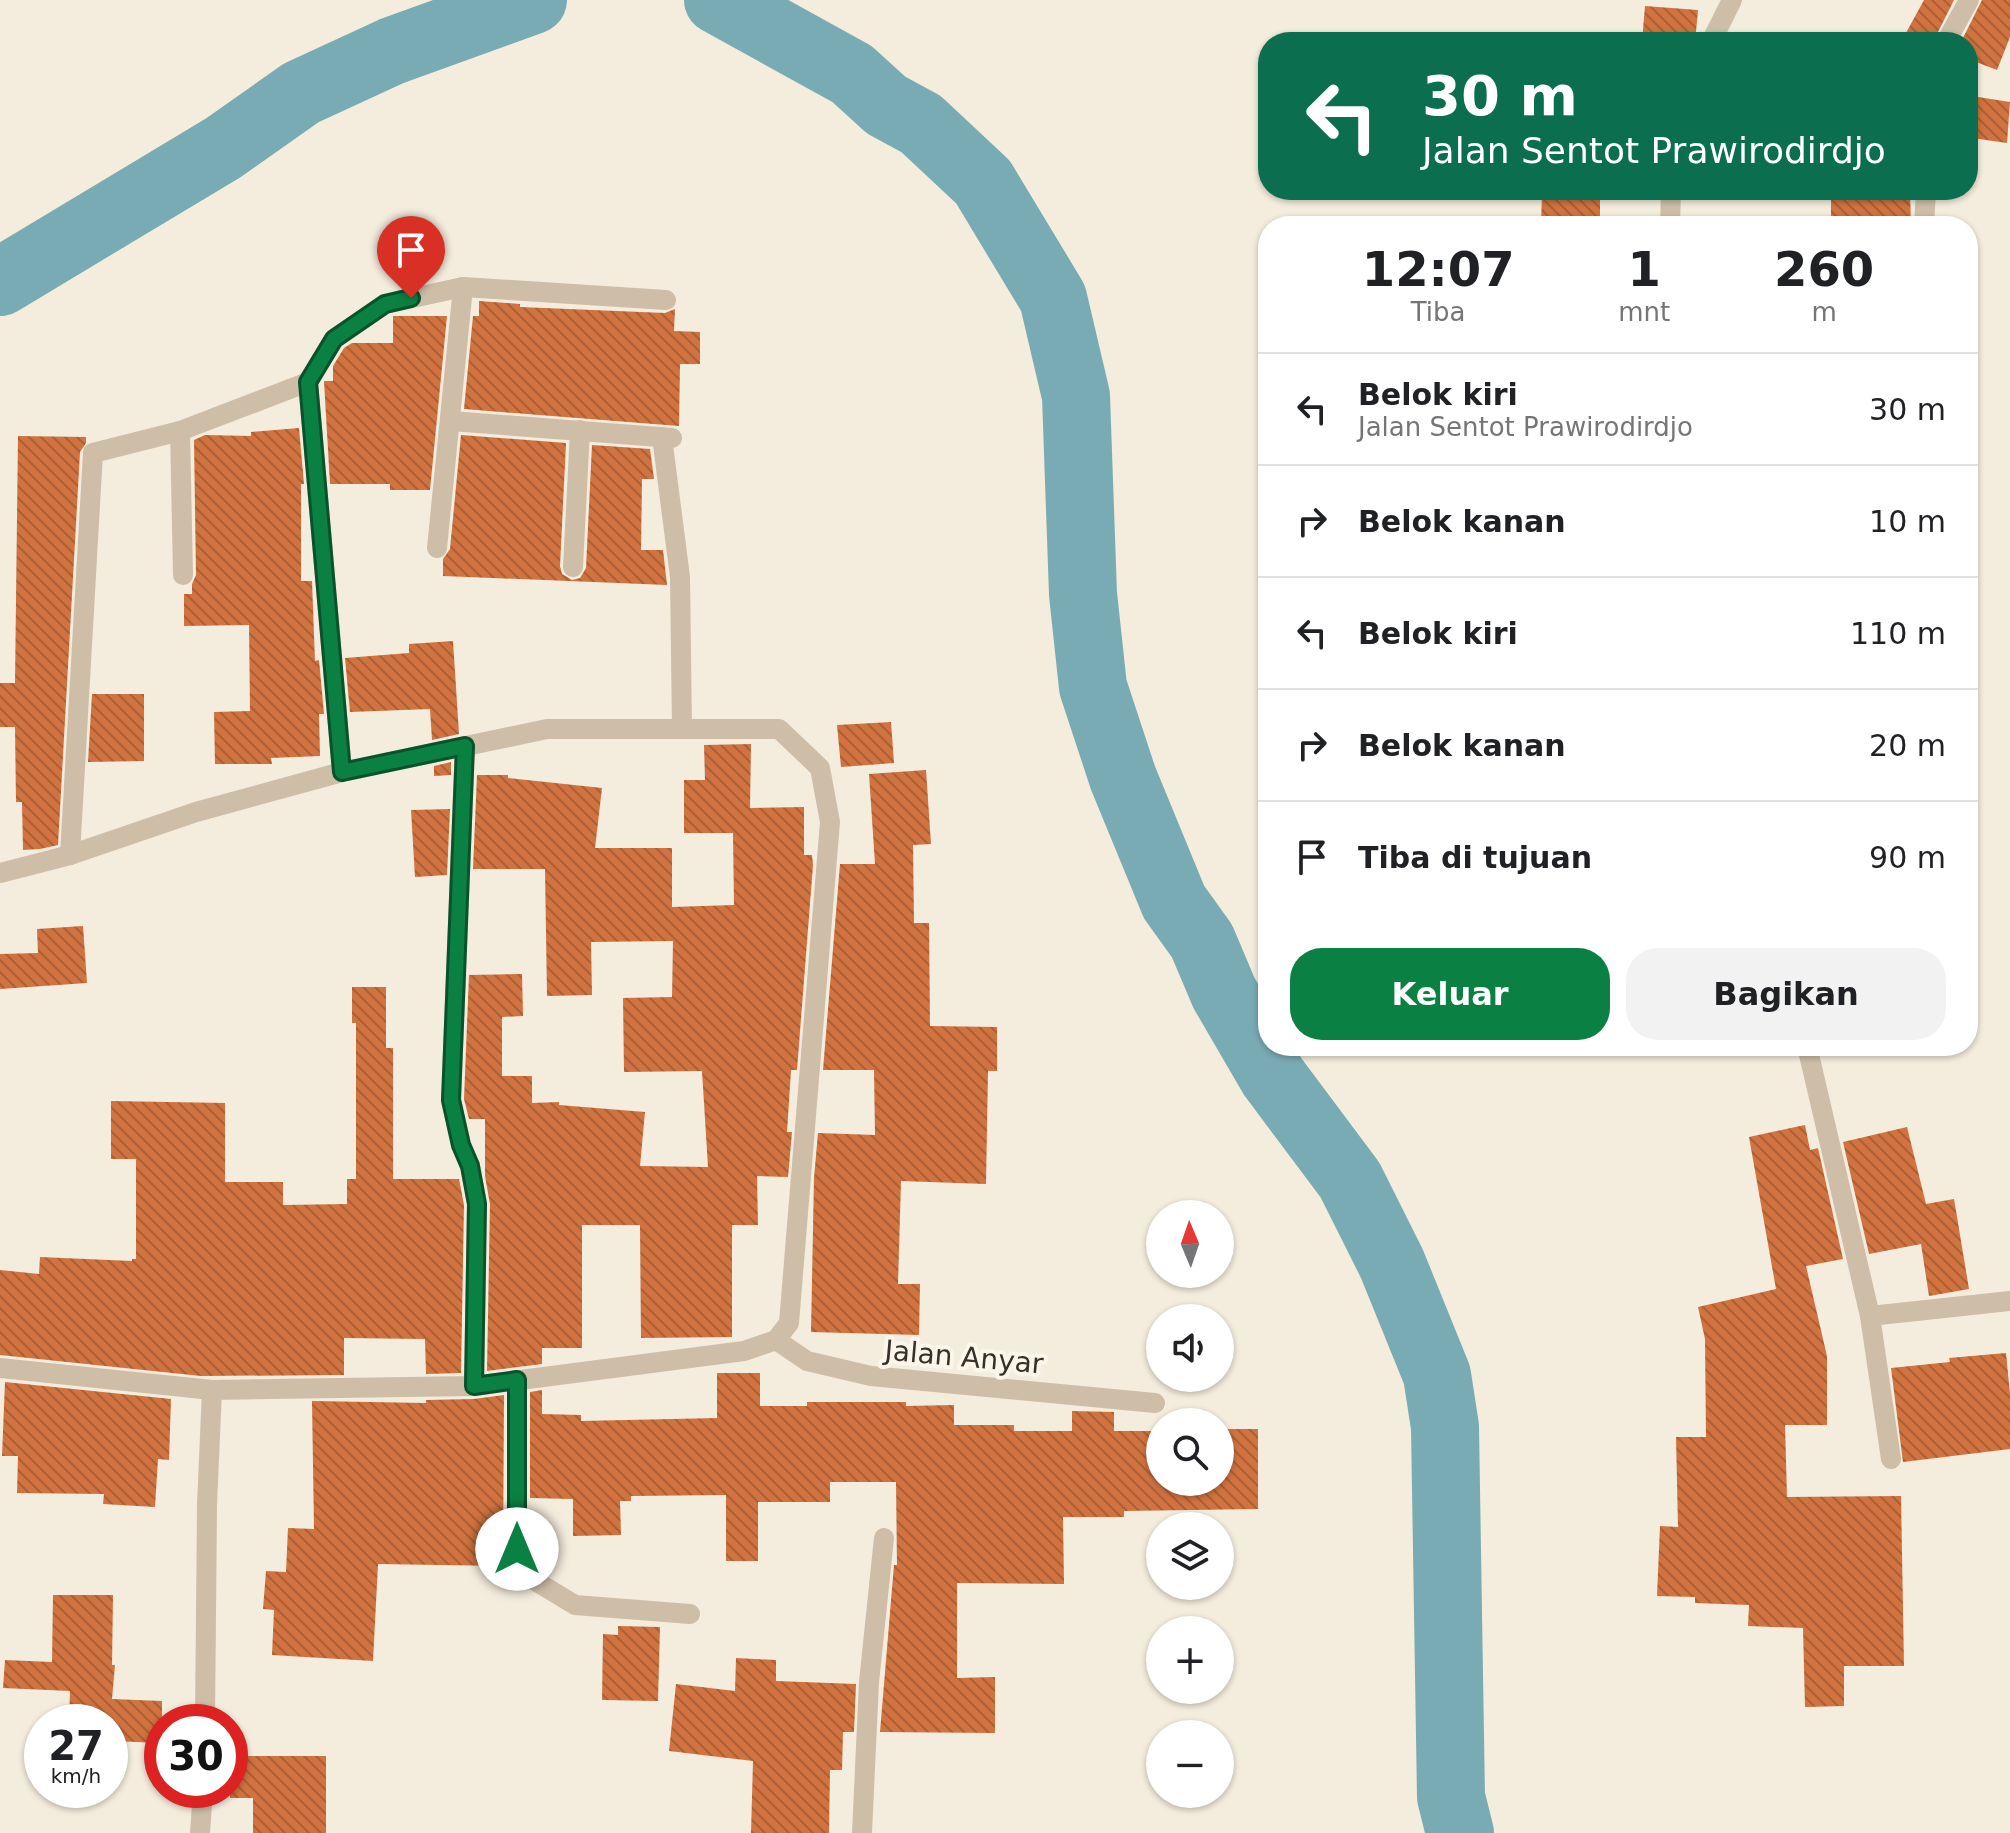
<!DOCTYPE html>
<html lang="id">
<meta charset="utf-8">
<style>
:root{--surface:#fff;--page:#f2f2f2;--text:#202124;--muted:#757577;--line:#e0e0e0;--accent:#0b8043}
body{margin:0;font-family:"DejaVu Sans",sans-serif;background:var(--page);color:var(--text);height:100vh;display:flex;flex-direction:column;font-size:30px;white-space:nowrap}
*{box-sizing:border-box;margin:0}
p{font-size:26px;color:var(--muted)}
.icon{flex:none;width:44px;height:44px;fill:none;stroke:currentColor;stroke-width:2;stroke-linecap:round;stroke-linejoin:round}
.map{position:relative;flex:1;overflow:hidden}
.side{position:absolute;left:1258px;top:216px;width:720px;height:840px;display:flex;flex-direction:column;background:var(--surface);border-radius:32px;box-shadow:0 2px 6px #0004}
.side>*{flex:none}
.guide{position:absolute;left:1258px;top:32px;width:720px;height:168px;border-radius:32px;box-shadow:0 2px 6px #0004;background:#0b6e4f;color:#fff;overflow:hidden}
.needle{width:52px;rotate:358deg}
.tools{position:absolute;left:1146px;top:1200px;display:grid;gap:16px}
.tools a{display:grid;place-items:center;width:88px;height:88px;border-radius:50%;background:var(--surface);box-shadow:0 2px 6px #0004;font-size:40px}
.speed{position:absolute;left:24px;top:1704px;display:flex;gap:16px;font-size:40px;font-weight:700;text-align:center}
.speed>*{display:grid;place-content:center;width:104px;height:104px;border-radius:50%;background:var(--surface);box-shadow:0 2px 6px #0004;line-height:1}
.speed small{font-size:20px;font-weight:400}
.speed .limit{border:12px solid #d22;background:#fff;color:#111}
.pin{position:absolute;display:grid;place-items:center;width:68px;height:68px;color:#fff;margin:-82px -34px;border-radius:50% 50% 50% 0;rotate:-45deg;box-shadow:0 0 8px #0007}
.pin .icon{rotate:45deg}
.me{position:absolute;width:88px;margin:-44px;rotate:0deg;stroke-linejoin:round;filter:drop-shadow(0 0 6px #0008)}
.turn{display:flex;align-items:center;gap:28px;height:168px;padding:0 32px;font-size:36px}
.turn .icon{width:104px;height:104px;stroke-width:2.5}
.turn b{display:block;font-size:56px;line-height:68px}
.eta{display:flex;justify-content:space-evenly;align-items:center;height:136px;text-align:center}
.eta b{font-size:48px;font-weight:600;line-height:56px}
.cta{display:flex;gap:16px;margin-top:auto;padding:16px 32px}
.cta a{flex:1;height:92px;border-radius:32px;background:var(--accent);color:#fff;font-size:32px;font-weight:600;line-height:92px;text-align:center}
.cta a+a{background:var(--page);color:var(--text)}
ul{padding:0;list-style:none}
li{display:flex;align-items:center;gap:24px;height:112px;padding:0 32px;border-top:2px solid var(--line)}
li div{flex:1}
li b{display:block;font-size:30px}
li em{font-style:normal}
.map>svg:first-child{display:block}
.lines{fill:none;stroke-linecap:round;stroke-linejoin:round}
.river{stroke:#79abb4;stroke-width:68}
.building{fill:url(#building-back-hatch)}
.street{stroke:#cebea8;stroke-width:20}
.route-casing{stroke:#07532c;stroke-width:20}
.route{stroke:#0b8043;stroke-width:14}
.labels{text-anchor:middle;dominant-baseline:central;stroke-width:8;stroke-linejoin:round;paint-order:stroke}
.street-label{font-size:28px;fill:#3a3029;stroke:#fbf5ea}
</style>
<div class="map">
<svg width="2010" height="1833" viewBox="0 0 2010 1833">
<defs>
<pattern id="building-back-hatch" width="6" height="6" patternUnits="userSpaceOnUse" patternTransform="scale(2)"><rect width="6" height="6" fill="#d07340"/><path d="M-1 5l2 2M0 0l6 6M5-1l2 2" fill="none" stroke="#aa5f36"/></pattern>
</defs>
<rect width="100%" height="100%" fill="#f4ecdd"/>
<g class="lines">
<!-- river -->
<g class="river">
<path d="M718,0L852,74L886,105L921,124L983,182L1053,298L1076,396L1083,594L1093,687L1123,778L1174,902L1202,941L1224,993L1273,1077L1350,1180L1392,1264L1437,1375L1445,1427L1451,1797L1460,1833"/>
<path d="M0,282L223,148L301,93L392,51L533,0"/>
</g>
</g>
<!-- building -->
<g class="building">
<path d="M1924,0H1954L1933,42H1901Z"/>
<path d="M1982,0H2010V37L1997,70L1968,59V42H1961Z"/>
<path d="M1645,6L1698,10L1695,42H1642Z"/>
<path d="M1978,97L2010,102L2007,143L1972,138Z"/>
<path d="M1831,190H1910L1911,226H1831Z"/>
<path d="M1542,193L1600,194V226H1541Z"/>
<path d="M479,301L520,304V307L665,313L675,309L674,331L700,332V364H680L679,426L464,409L473,316H479Z"/>
<path d="M393,316H447L430,490H390V484H330L324,381H333V366L344,348L352,343H393Z"/>
<path d="M299,428L304,484H301V581H312L315,661L319,660L324,714H319L320,756L271,758L272,764H215L214,712L250,711L249,625L184,626V594H192V584L196,575L194,440L205,435L251,436V432Z"/>
<path d="M461,435L566,443L560,566L562,574L572,580L580,578L586,568L592,445L650,449L654,479H642L641,550H663L667,585L443,576V559L450,549Z"/>
<path d="M18,436L86,437V443L80,452L58,845L40,849L23,850L22,802H16L15,727H0V683H15Z"/>
<path d="M453,641L459,734L432,740L430,709L350,712L345,658L409,653V644Z"/>
<path d="M92,694H144V761L88,762Z"/>
<path d="M891,722L894,763L841,767L837,725Z"/>
<path d="M751,744L750,808L804,807V855H812L813,865L797,1070H791L787,1132H792L788,1177L757,1176L758,1225H732V1337L641,1338L640,1225H582V1348H542V1364L487,1371L490,1204L485,1176V1119H469L464,1099L469,975L522,974L523,1016L502,1017V1076H532V1103L559,1102V1105L645,1112L640,1166L708,1167L702,1071L624,1072L623,998L672,997L673,941L591,942L592,995L547,996L545,869H473L477,775H508V778L602,788L595,848H672V907L734,905L733,833H684V780H705L704,745Z"/>
<path d="M451,762V775L434,776V766Z"/>
<path d="M926,770L931,844L913,845L914,923H929L930,1026L997,1027V1071H988L986,1184L901,1181L898,1284H920L919,1335L811,1332L814,1178L818,1133L875,1135L874,1070H823L840,864H875L869,774Z"/>
<path d="M450,809L447,875L415,877L411,810Z"/>
<path d="M83,926L87,983L0,989V954L38,953L37,929Z"/>
<path d="M352,987H386V1048H393V1179H459L464,1205L461,1373L426,1374L425,1339L344,1338V1375L201,1376L0,1355V1270L39,1274L40,1257L132,1261V1259H136V1159H111V1101L225,1103V1182H283V1205L347,1204V1179H356V1023H352Z"/>
<path d="M1805,1125L1810,1150L1818,1148L1843,1259L1806,1266L1827,1356V1425H1785L1787,1497L1901,1496L1904,1666H1844V1706L1805,1707L1803,1628L1748,1626L1749,1605L1695,1603V1597L1657,1596L1660,1526L1678,1527L1676,1437H1706L1705,1339L1698,1307L1776,1289L1749,1137Z"/>
<path d="M1907,1127L1926,1204L1954,1199L1969,1289L1929,1296L1921,1244L1869,1254L1843,1142Z"/>
<path d="M2006,1353L2010,1394V1449L1903,1462L1891,1368L1950,1362L1949,1358Z"/>
<path d="M717,1373H760V1406H807V1402H906V1406L954,1405V1425H1014V1431H1072V1411L1114,1412V1431H1160V1482H1220V1429H1258V1509L1124,1511V1517H1063L1064,1584L957,1583V1678L995,1677V1733L880,1732L894,1565H897L896,1482H830V1502H758V1561H726V1495L631,1496V1501H620L621,1535L573,1536V1499L530,1498V1392L542,1390V1414L581,1415V1421L717,1418Z"/>
<path d="M5,1382L171,1399L169,1460L158,1459L155,1507L103,1504L104,1494L17,1493L18,1456H2Z"/>
<path d="M504,1395L503,1566L378,1564L373,1661L272,1655L274,1610L263,1609L266,1571L286,1572L288,1528L314,1529L312,1401L426,1403V1400L474,1399Z"/>
<path d="M53,1595H113L112,1665H115L112,1699L162,1701V1743L110,1741V1722H69L70,1691L3,1688L5,1660L52,1662Z"/>
<path d="M618,1626L660,1627L658,1701L602,1700L603,1634L618,1635Z"/>
<path d="M736,1658L776,1660V1681L856,1684L854,1732H843L842,1770H830L829,1833H751L753,1761L669,1751L676,1684L735,1691Z"/>
<path d="M230,1756H326V1833H253V1798H230Z"/>
</g>
<g class="lines">
<!-- street -->
<g class="street">
<path d="M1711,42L1732,0"/>
<path d="M1946,42L1969,0"/>
<path d="M1670,226L1671,190"/>
<path d="M1924,226L1926,190"/>
<path d="M451,421L672,438"/>
<path d="M180,431L183,575"/>
<path d="M662,437L680,577L682,729"/>
<path d="M437,548L463,287"/>
<path d="M573,567L580,430"/>
<path d="M465,746L451,1100L461,1145L470,1166L477,1204L474,1386"/>
<path d="M342,772L308,382L334,339L385,304L463,287L666,300"/>
<path d="M70,855L93,453L180,431L308,382"/>
<path d="M0,873L70,855L196,812L342,772L547,729H779L820,768L830,822L789,1323L776,1340"/>
<path d="M1807,1046L1870,1316L1891,1459"/>
<path d="M1870,1316L2010,1301"/>
<path d="M776,1340L807,1361L871,1376L1155,1403"/>
<path d="M0,1368L212,1390L474,1386L744,1351L776,1340"/>
<path d="M517,1380V1549L532,1579L575,1605L690,1614"/>
<path d="M205,1722L207,1505L212,1390"/>
<path d="M200,1833L203,1790"/>
<path d="M862,1833L869,1682L884,1538"/>
</g>
</g>
<g class="lines">
<!-- route casing -->
<g class="route-casing">
<path id="route" d="M411,298L385,304L334,339L308,382L342,772L465,746L451,1100L461,1145L470,1166L477,1204L474,1386L517,1380V1549"/>
</g>
<!-- route -->
<use href="#route" class="route"/>
</g>
<g class="labels">
<!-- street labels -->
<g class="street-label">
<text transform="translate(964 1357) rotate(5)">Jalan Anyar</text>
</g>
</g>
</svg>
<div class="tools">
<a><svg class="needle" viewBox="-14 -14 28 28"><path d="M0-13l5 13h-10z" fill="#e53935"/><path d="M0 13l5-13h-10z" fill="#757577"/></svg></a>
<a><svg class="icon" aria-label="sound" viewBox="0 0 24 24"><path d="M4 9h4l5-4v14l-5-4H4zM17 9q2 3 0 6"/></svg></a>
<a><svg class="icon" aria-label="search" viewBox="0 0 24 24"><circle cx="10" cy="10" r="6"/><path d="M15 15l6 6"/></svg></a>
<a><svg class="icon" aria-label="layers" viewBox="0 0 24 24"><path d="M12 4l9 5-9 5-9-5zM3 14l9 5 9-5"/></svg></a>
<a>+</a>
<a>−</a>
</div>
<div class="speed"><div>27<small>km/h</small></div><div class="limit">30</div></div>
<div class="pin" style="left:411px;top:298px;background:#d93025"><svg class="icon" aria-label="arrive" viewBox="0 0 24 24"><path d="M6 21V4h12l-3 4 3 4H6"/></svg></div>
<svg class="me" style="left:517px;top:1549px" viewBox="-20 -20 40 40"><circle r="19" fill="#fff"/><path d="M0-13L10 11 0 6-10 11z" fill="#0b8043"/></svg>
<div class="guide">
<div class="turn"><svg class="icon" aria-label="left" viewBox="0 0 24 24"><path d="M17 20v-9H6M10 6l-5 5 5 5"/></svg><div><b>30 m</b>Jalan Sentot Prawirodirdjo</div></div>
</div>
<section class="side">
<div class="eta">
<div><b>12:07</b><p>Tiba</p></div>
<div><b>1</b><p>mnt</p></div>
<div><b>260</b><p>m</p></div>
</div>
<ul>
<li><svg class="icon" aria-label="left" viewBox="0 0 24 24"><path d="M17 20v-9H6M10 6l-5 5 5 5"/></svg><div><b>Belok kiri</b><p>Jalan Sentot Prawirodirdjo</p></div><em>30 m</em></li>
<li><svg class="icon" aria-label="right" viewBox="0 0 24 24"><path d="M7 20v-9h11M14 6l5 5-5 5"/></svg><div><b>Belok kanan</b></div><em>10 m</em></li>
<li><svg class="icon" aria-label="left" viewBox="0 0 24 24"><path d="M17 20v-9H6M10 6l-5 5 5 5"/></svg><div><b>Belok kiri</b></div><em>110 m</em></li>
<li><svg class="icon" aria-label="right" viewBox="0 0 24 24"><path d="M7 20v-9h11M14 6l5 5-5 5"/></svg><div><b>Belok kanan</b></div><em>20 m</em></li>
<li><svg class="icon" aria-label="arrive" viewBox="0 0 24 24"><path d="M6 21V4h12l-3 4 3 4H6"/></svg><div><b>Tiba di tujuan</b></div><em>90 m</em></li>
</ul>
<div class="cta"><a>Keluar</a><a>Bagikan</a></div>
</section>
</div>
